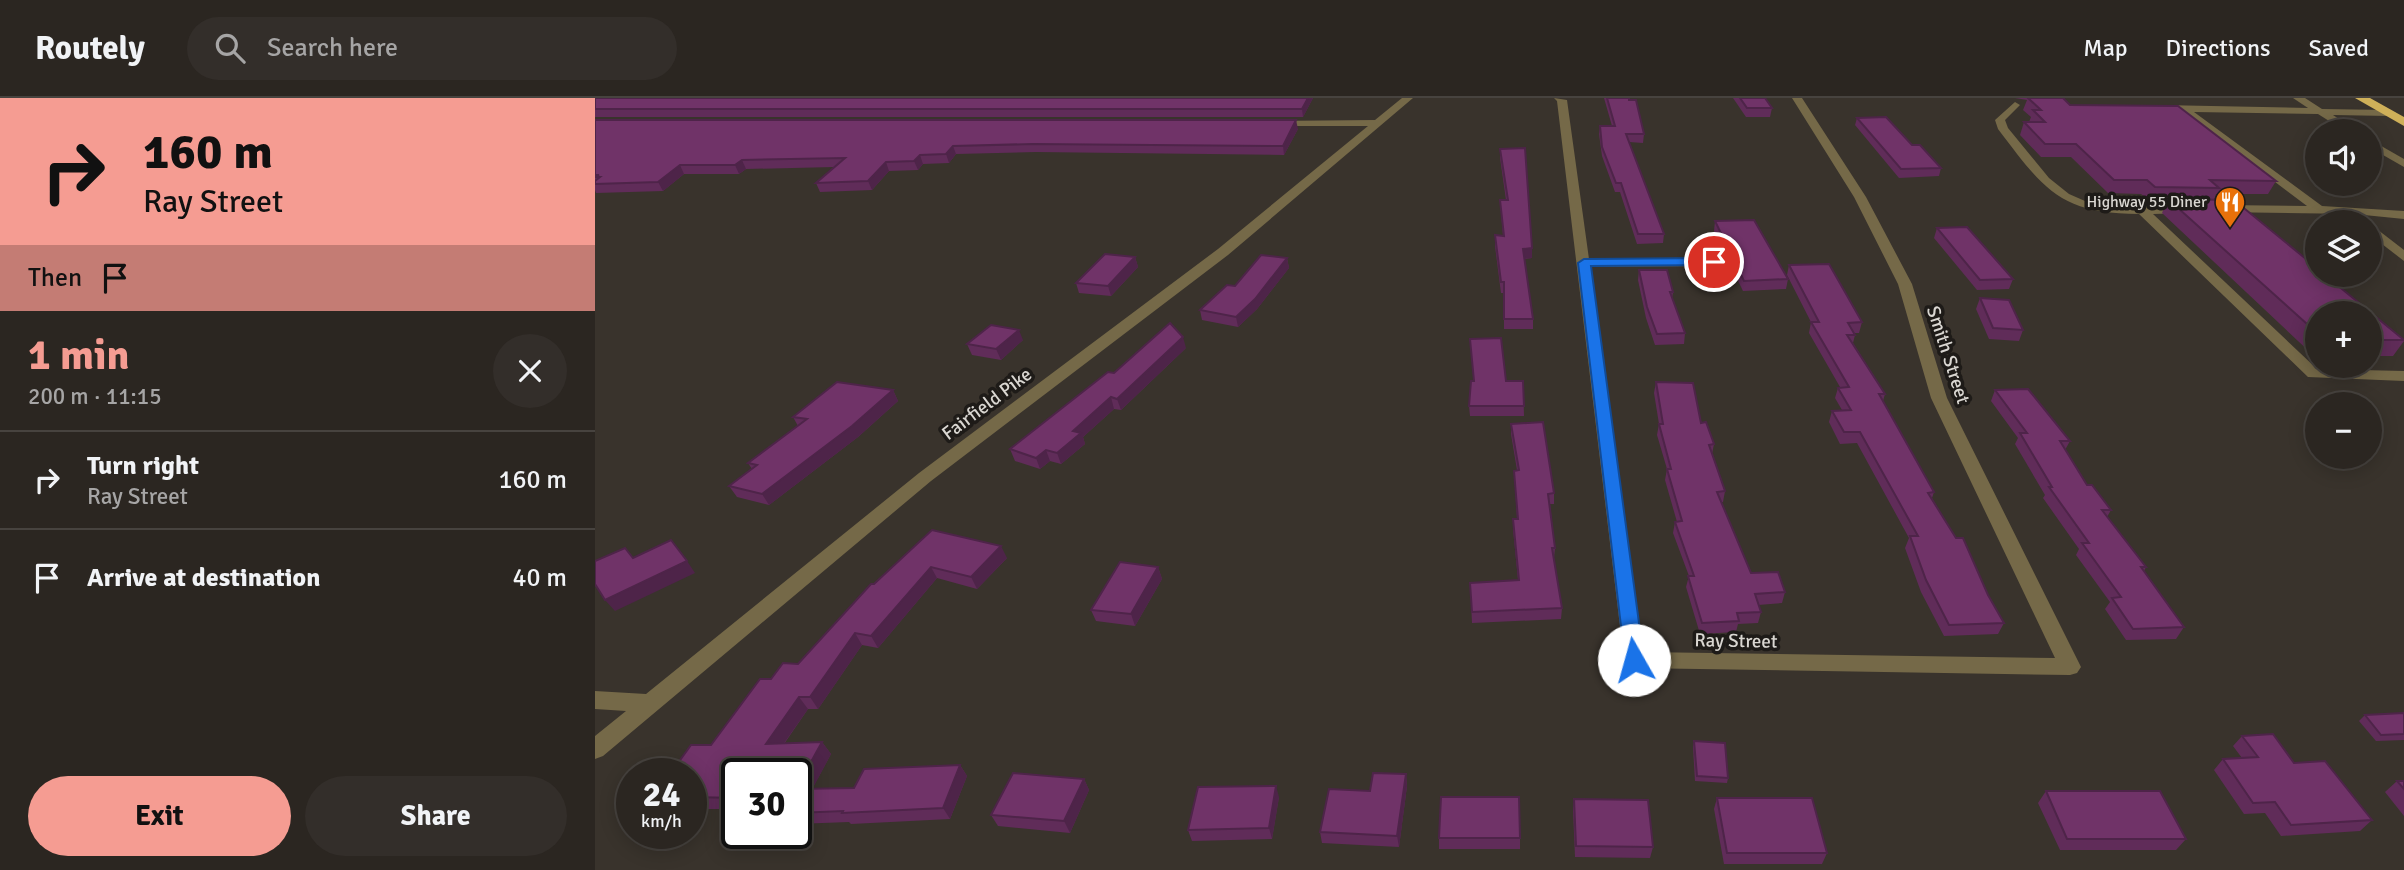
<!DOCTYPE html>
<meta charset="utf-8">
<style>
:root{--surface:#2b2621;--page:#332e2a;--text:#f1f3f6;--muted:#a6a5a5;--line:#47433f;--accent:#f59c92}
body{margin:0;font-family:Signika,sans-serif;background:var(--page);color:var(--text);height:100vh;display:flex;flex-direction:column;font-size:26px;white-space:nowrap}
*{box-sizing:border-box;margin:0}
p{font-size:23px;color:var(--muted)}
.icon{flex:none;width:38px;height:38px;fill:none;stroke:currentColor;stroke-width:2;stroke-linecap:round;stroke-linejoin:round}
.map{position:relative;flex:1;overflow:hidden}
.sheet{display:flex;flex-direction:column;background:var(--surface);width:595px}
.sheet>*{flex:none}
.top-card{background:#f59c92;color:#111;overflow:hidden}
.buttons{position:absolute;left:1710px;top:21px;display:grid;gap:14px}
.buttons a{display:grid;place-items:center;width:77px;height:77px;border-radius:50%;background:var(--surface);box-shadow:0 4px 18px #0003,0 0 0 2px var(--line);font-size:35px}
.speed{position:absolute;left:21px;top:660px;display:flex;gap:14px;font-size:35px;font-weight:700;text-align:center}
.speed>*{display:grid;place-content:center;width:91px;height:91px;border-radius:50%;background:var(--surface);box-shadow:0 4px 18px #0003,0 0 0 2px var(--line);line-height:1}
.speed small{font-size:18px;font-weight:400}
.speed .limit{border:4px solid #111;border-radius:10px;background:#fff;color:#111}
.pin{position:absolute;display:grid;place-items:center;width:60px;height:60px;color:#fff;margin:-30px;border:4px solid #fff;border-radius:50%;box-shadow:0 2px 7px #0007}
.me{position:absolute;width:77px;margin:-38px;rotate:353deg;stroke-linejoin:round;filter:drop-shadow(0 0 5px #0008)}
.turn{display:flex;align-items:center;gap:24px;height:147px;padding:0 28px;font-size:32px}
.turn .icon{width:91px;height:91px;stroke-width:2.5}
.turn b{display:block;font-size:49px;line-height:60px}
.then{display:flex;align-items:center;height:66px;padding:0 28px;background:#0003;gap:14px;font-size:26px}
.round{display:grid;place-items:center;flex:none;width:74px;height:74px;border-radius:37px;background:var(--page)}
.headline{display:flex;align-items:center;justify-content:space-between;height:119px;padding:0 28px}
h1{font-size:42px;font-weight:700;line-height:52px;color:var(--accent)}
.cta{display:flex;gap:14px;margin-top:auto;padding:14px 28px}
.cta a{flex:1;height:80px;border-radius:42px;background:var(--accent);color:#111;font-size:28px;font-weight:700;line-height:80px;text-align:center}
.cta a+a{background:var(--page);color:var(--text)}
ul{padding:0;list-style:none}
li{display:flex;align-items:center;gap:21px;height:98px;padding:0 28px;border-top:2px solid var(--line)}
li div{flex:1}
li b{display:block;font-size:26px}
li em{font-style:normal}
header{display:flex;align-items:center;gap:42px;box-sizing:border-box;height:98px;padding:0 35px;background:var(--surface);border-bottom:2px solid var(--line)}
header strong{font-size:33px}
nav{display:flex;gap:38px;margin-inline-start:auto;font-size:24px}
.search{width:490px;height:63px;background:var(--page);display:flex;align-items:center;gap:18px;box-sizing:border-box;padding:0 24px;border-radius:38px;color:var(--muted);font-size:26px}
main{display:flex;flex:1;min-height:0}
.map>svg:first-child{display:block}
.lines{fill:none;stroke-linecap:round;stroke-linejoin:round}
.minor{fill:#756948;fill-rule:evenodd}
.highway{fill:#cfb059;fill-rule:evenodd}
.wall{fill:#602c59}
.shaded-wall{fill:#4e2449}
.building{fill:#703368;stroke:#4e2449;stroke-width:2}
.route{fill:#1a73e8;stroke:#114b97;stroke-width:2}
.labels{text-anchor:middle;dominant-baseline:central;stroke-width:7;stroke-linejoin:round;paint-order:stroke}
.far-poi-label{font-size:16px;fill:#dad7d2;stroke:#1e1b18;text-anchor:end}
.street-label{font-size:19px;fill:#dad7d2;stroke:#1e1b18}
</style>
<header>
<strong>Routely</strong>
<div class="search"><svg class="icon" aria-label="search" viewBox="0 0 24 24"><circle cx="10" cy="10" r="6"/><path d="M15 15l6 6"/></svg>Search here</div>
<nav><a>Map</a><a>Directions</a><a>Saved</a></nav>
</header>
<main>
<section class="sheet">
<div class="top-card">
<div class="turn"><svg class="icon" aria-label="right" viewBox="0 0 24 24"><path d="M7 20v-9h11M14 6l5 5-5 5"/></svg><div><b>160 m</b>Ray Street</div></div>
<div class="then">Then<svg class="icon" aria-label="arrive" viewBox="0 0 24 24"><path d="M6 21V4h12l-3 4 3 4H6"/></svg></div>
</div>
<div class="headline"><div><h1>1 min</h1><p>200 m · 11:15</p></div><a class="round"><svg class="icon" aria-label="close" viewBox="0 0 24 24"><path d="M6 6l12 12M18 6L6 18"/></svg></a></div>
<ul>
<li><svg class="icon" aria-label="right" viewBox="0 0 24 24"><path d="M7 20v-9h11M14 6l5 5-5 5"/></svg><div><b>Turn right</b><p>Ray Street</p></div><em>160 m</em></li>
<li><svg class="icon" aria-label="arrive" viewBox="0 0 24 24"><path d="M6 21V4h12l-3 4 3 4H6"/></svg><div><b>Arrive at destination</b></div><em>40 m</em></li>
</ul>
<div class="cta"><a>Exit</a><a>Share</a></div>
</section>
<div class="map">
<svg width="1809" height="772" viewBox="0 0 1809 772">
<rect width="100%" height="100%" fill="#39332c"/>
<g class="lines">
<!-- minor -->
<g class="minor">
<path d="M807,0H818L633,157L336,383L8,658L0,661V638L31,613L0,611V593L51,596L324,375L623,151L773,28H679L675,27V23L780,22Z"/>
<path d="M959,0L972,2L994,161L1119,160L1126,164L1119,168L995,169L1048,554L1460,560L1336,300L1303,186L1259,99L1197,0H1207L1271,99L1317,186L1352,300L1486,569L1482,575L1475,577L1039,570L1032,568L1029,562L962,3Z"/>
<path d="M1698,0H1710L1727,11L1794,12L1799,15L1794,18L1738,17L1762,33H1750L1723,16L1599,14L1727,108L1809,113V121L1759,116L1623,114V108L1627,107L1712,108L1586,13H1566L1561,10L1566,7L1713,10Z"/>
<path d="M1420,4L1425,7L1410,22L1413,30L1454,80L1474,96L1490,103L1521,108H1596V114L1592,115L1558,116L1722,271L1809,273V283L1713,279L1544,116C1464,116 1448,90 1403,31L1400,22Z"/>
<path d="M1774,41L1809,61V69L1774,49Z"/>
<path d="M1774,125L1809,152V163L1774,136Z"/>
</g>
<!-- highway -->
<path class="highway" d="M1760,0H1775L1809,19V28Z"/>
</g>
<!-- wall -->
<g class="wall">
<path d="M0,0H718L708,19H0Z"/>
<path d="M1009,0H1034L1049,36L1048,45L1034,44L1069,136L1068,145L1042,146L1025,94H1020L1007,58L1004,36L1005,28H1017Z"/>
<path d="M1138,0H1170L1177,10L1175,19H1151Z"/>
<path d="M1420,0H1468L1475,7L1583,8L1681,83L1673,96H1621L1619,102H1639L1722,170V177H1730L1809,243L1798,258H1774V215H1722V258H1719L1567,115L1572,103L1554,102L1546,96L1513,95L1476,59H1446L1425,37L1429,24H1434L1436,19L1428,12L1432,2Z"/>
<path d="M1262,20L1346,70L1344,78L1304,80L1260,27Z"/>
<path d="M0,22L703,31L689,57L441,54L361,56L354,65L328,66L323,72L294,73L277,92L225,94L221,85L239,69L151,71L144,76H89L68,93L1,95L0,92Z"/>
<path d="M905,51L937,160L929,161L938,221V231H909V195H906L900,148V137L908,138L905,102H911L905,60Z"/>
<path d="M1120,123L1193,181L1191,191L1148,193L1119,133Z"/>
<path d="M1342,130L1418,181L1414,191L1382,192L1339,140Z"/>
<path d="M540,159L543,169L516,198L484,195L481,185Z"/>
<path d="M692,160L694,170L662,211L643,229L607,222L605,212L640,188Z"/>
<path d="M1194,167L1267,224L1264,235H1259L1260,237L1258,245L1290,296L1288,303L1339,394L1337,400L1409,525L1403,536L1349,538L1326,494L1310,450L1314,440L1262,345L1245,346L1234,324L1237,313L1247,312L1240,300L1243,290L1245,289L1214,235L1216,224L1192,177Z"/>
<path d="M1044,172L1078,194L1077,201L1090,235L1089,246L1060,247L1051,220L1043,182Z"/>
<path d="M1385,200L1428,232L1424,243L1394,241L1381,211Z"/>
<path d="M875,241L911,283H928L929,318H875L874,308L879,283Z"/>
<path d="M428,242L406,262L377,257L372,246Z"/>
<path d="M591,250L526,312L519,311L488,339L490,346L466,366L455,363L445,371L420,363L415,351L519,275Z"/>
<path d="M1061,284L1106,325L1119,346L1117,356L1130,393L1128,404H1126L1156,475L1190,494L1187,505L1163,507L1166,514L1163,525L1143,526L1141,534L1105,536L1091,489L1094,478L1078,435L1080,424H1082L1070,382L1072,371L1062,337L1064,326L1059,295Z"/>
<path d="M298,292L303,303L263,339L174,407L142,399L134,388L157,371L153,365L203,328L198,319Z"/>
<path d="M1400,292L1475,343L1470,352L1492,387L1516,412L1512,419L1551,469L1549,473L1589,529L1581,541L1531,542L1510,511L1515,504L1481,457L1484,451L1448,400L1450,397L1420,346L1423,340L1396,303Z"/>
<path d="M916,326L959,395V406H955L960,450L959,460L967,510L966,521L877,525L875,485L923,482L918,431V421H922L919,373L922,372L916,336Z"/>
<path d="M337,432L412,460L382,491L342,480L283,550L267,547L223,611H213L189,646L227,644L236,656L217,691L259,690L365,667L372,678L355,721L256,726L254,724L201,726V676H142V711H96V676L116,647L176,581L203,566Z"/>
<path d="M563,469L567,481L540,528L501,523L496,512Z"/>
<path d="M1809,615V642L1781,643L1764,623L1770,617Z"/>
<path d="M1647,638L1699,665L1777,722L1765,733L1686,738L1670,715L1649,716L1619,672L1628,661L1647,660L1638,648Z"/>
<path d="M1099,643L1133,680L1132,685L1100,683L1098,649Z"/>
<path d="M811,676L812,688L804,749L727,745L725,734L775,693Z"/>
<path d="M489,681L494,692L475,735L403,728L396,717Z"/>
<path d="M1802,683H1809V718L1790,694Z"/>
<path d="M1451,693L1591,741L1581,752H1465L1443,705Z"/>
<path d="M684,699L677,741L597,743L593,732Z"/>
<path d="M1122,700L1232,755L1227,766H1129L1119,711Z"/>
<path d="M979,701L1058,749L1055,760L980,759L978,712Z"/>
<rect x="844" y="740" width="81" height="11"/>
</g>
<!-- shaded-wall -->
<g class="shaded-wall">
<path d="M713,0H718L708,19L707,11Z"/>
<path d="M701,22L703,31L689,57L688,48Z"/>
<path d="M358,48L361,56L354,65L351,56Z"/>
<path d="M325,57L328,66L323,72L319,63Z"/>
<path d="M147,62L151,71L144,76L140,67Z"/>
<path d="M291,64L294,73L277,92L273,83Z"/>
<path d="M85,67L89,76L68,93L63,84Z"/>
<path d="M937,150V160L927,161L928,151Z"/>
<path d="M540,159L543,169L516,198L513,188Z"/>
<path d="M692,160L694,170L662,211L643,229L641,219Z"/>
<path d="M424,232L428,242L406,262L401,251Z"/>
<path d="M588,239L591,250L526,312L522,301Z"/>
<path d="M298,292L303,303L263,339L174,407L167,396Z"/>
<path d="M516,299L519,311L488,339L490,346L466,366L462,355L478,333Z"/>
<path d="M451,352L455,363L445,371L441,360Z"/>
<path d="M406,448L412,460L382,491L376,479Z"/>
<path d="M92,463L100,475L20,513L10,502Z"/>
<path d="M336,469L342,480L283,550L276,538Z"/>
<path d="M563,469L567,481L540,528L536,516Z"/>
<path d="M260,535L267,547L223,611L215,599Z"/>
<path d="M204,599L213,611L180,658L171,646Z"/>
<path d="M227,644L236,656L211,703L201,691Z"/>
<path d="M365,667L372,678L355,721L348,710Z"/>
<path d="M811,676L812,688L804,749L802,738Z"/>
<path d="M489,681L494,692L475,735L469,723Z"/>
<path d="M681,688L684,699L677,741L674,730Z"/>
</g>
<!-- building -->
<g class="building">
<path d="M0,0H713L707,11H0Z"/>
<path d="M1012,0H1034V2H1041L1049,36H1031L1069,136H1043L1026,85H1021L1007,49L1005,28H1020Z"/>
<path d="M1145,0H1170L1177,10H1152Z"/>
<path d="M1433,0H1468L1475,7L1583,8L1681,83L1615,82L1624,90L1560,89L1552,82H1519L1481,46H1450L1429,24H1450L1438,12H1446Z"/>
<path d="M1291,19L1317,47H1325L1346,70L1306,71L1262,20Z"/>
<path d="M0,22H701L688,48L438,46L358,48L351,56L325,57L319,63L291,64L273,83L221,85L250,60L147,62L140,67H85L63,84L0,86V83L5,79H0L4,77H0Z"/>
<path d="M930,50L937,150L928,151L938,221H909V184H906L900,137L909,138L905,102H913L905,51Z"/>
<path d="M1573,101L1639,102L1722,170V177H1730L1809,242H1774V215H1722V235Z"/>
<path d="M1159,122L1193,181L1149,183L1120,123Z"/>
<path d="M1372,129L1418,181L1385,182L1342,130Z"/>
<path d="M510,156L540,159L513,188L481,185Z"/>
<path d="M666,157L692,160L660,201L641,219L605,212L632,187L640,188Z"/>
<path d="M1234,166L1267,224L1253,225L1260,237H1252L1290,296H1284L1339,394L1333,395L1361,440H1368L1393,497L1409,525L1354,527L1331,482L1315,438H1323L1265,334H1249L1237,313L1256,312L1243,290L1254,289L1216,224H1224L1194,167Z"/>
<path d="M1044,172H1072L1078,194H1075L1090,235L1062,236L1052,209Z"/>
<path d="M1385,200L1414,202L1428,232L1398,230Z"/>
<path d="M575,225L588,239L522,301L516,299L478,333L486,335L462,355L451,352L441,360L415,351L513,274L519,275Z"/>
<path d="M396,227L424,232L401,251L372,246Z"/>
<path d="M906,240L911,283H928L929,308H874L876,283H879L875,241Z"/>
<path d="M242,284L298,292L257,328L167,396L134,388L162,367L153,365L212,321L198,319Z"/>
<path d="M1061,284L1098,285L1106,325L1111,324L1119,346L1114,347L1130,393L1122,394L1156,475L1183,474L1190,494L1160,496L1166,514L1142,515L1144,523L1107,525L1093,478H1099L1080,424L1087,423L1072,371H1076L1064,326H1068Z"/>
<path d="M1433,291L1475,343H1465L1492,387H1497L1516,412H1507L1551,469H1546L1589,529L1538,531L1517,500L1526,499L1487,445H1494L1454,389H1457L1425,335H1432L1400,292Z"/>
<path d="M948,324L959,395L953,396L960,450H957L967,510L877,514L875,485L924,482L918,421H923L919,373L924,372L916,326Z"/>
<path d="M337,432L406,448L376,479L336,469L276,538L260,535L215,599H204L171,646L227,644L201,691L259,690L269,671L365,667L348,710L247,715L248,713L201,715V676H142V700L96,699V676H75L96,647H116L165,581H176L188,565L203,566L276,486H279Z"/>
<path d="M76,442L92,463L10,502L0,486V463L30,450L38,460Z"/>
<path d="M525,464L563,469L536,516L496,512Z"/>
<path d="M1809,615V636L1786,637L1770,617Z"/>
<path d="M1678,636L1699,665L1730,663L1777,722L1696,727L1680,704L1658,705L1628,661L1663,659L1647,638Z"/>
<path d="M1099,643L1130,645L1133,680L1102,678Z"/>
<path d="M418,675L489,681L469,723L396,717Z"/>
<path d="M778,675L811,676L802,738L725,734L734,691L775,693Z"/>
<path d="M1802,683H1809V691Z"/>
<path d="M681,688L674,730L593,732L603,689Z"/>
<path d="M1451,693H1565L1591,741H1472Z"/>
<path d="M846,699H924L925,740H844Z"/>
<path d="M1122,700H1217L1232,755H1132Z"/>
<path d="M979,701L1053,702L1058,749L981,748Z"/>
</g>
<!-- route -->
<path class="route" d="M1119,160L1123,161V167L996,168L1049,562L1046,567L1039,570L1032,567L1030,562L983,165L989,161Z"/>
<!-- icons -->
<defs>
<g id="restaurant-pin" transform="scale(1.575)"><path d="M0 17L-7.5 6A9.5 9.5 0 1 1 7.5 6Z" fill="#e8710a" stroke="#1e1b18"/><path d="M-5-6h1v4h1v-4h1v4h1v-4h1v5L-1.5 .5V6h-2V.5L-5-1ZM5-6V6H3V1.5H1.5Q1.5-4 5-6Z" fill="#fff"/></g>
</defs>
<g fill-rule="evenodd">
<use href="#restaurant-pin" x="1635" y="104"/>
</g>
<g class="labels">
<!-- far-poi labels -->
<g class="far-poi-label">
<text x="1612" y="104">Highway 55 Diner</text>
</g>
<!-- street labels -->
<g class="street-label">
<text transform="translate(1353 257) rotate(72)">Smith Street</text>
<text transform="translate(392 306) rotate(-37)">Fairfield Pike</text>
<text transform="translate(1141 543) rotate(1)">Ray Street</text>
</g>
</g>
</svg>
<div class="buttons">
<a><svg class="icon" aria-label="sound" viewBox="0 0 24 24"><path d="M4 9h4l5-4v14l-5-4H4zM17 9q2 3 0 6"/></svg></a>
<a><svg class="icon" aria-label="layers" viewBox="0 0 24 24"><path d="M12 4l9 5-9 5-9-5zM3 14l9 5 9-5"/></svg></a>
<a>+</a>
<a>−</a>
</div>
<div class="speed"><div>24<small>km/h</small></div><div class="limit">30</div></div>
<div class="pin" style="left:1119px;top:164px;background:#d93025"><svg class="icon" aria-label="arrive" viewBox="0 0 24 24"><path d="M6 21V4h12l-3 4 3 4H6"/></svg></div>
<svg class="me" style="left:1039px;top:562px" viewBox="-20 -20 40 40"><circle r="19" fill="#fff"/><path d="M0-13L10 11 0 6-10 11z" fill="#1a73e8"/></svg>
</div>
</main>
